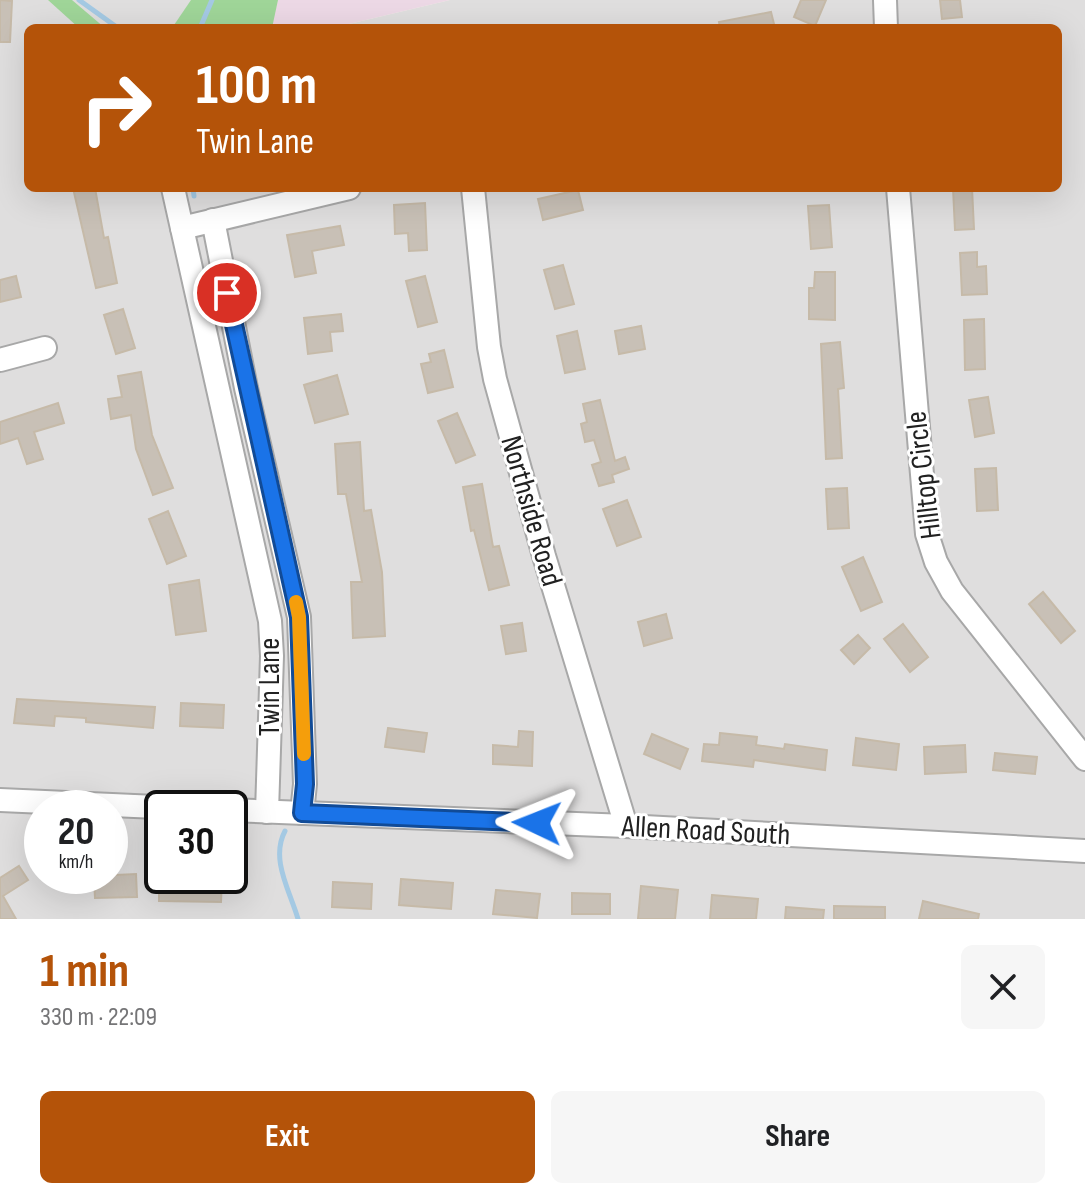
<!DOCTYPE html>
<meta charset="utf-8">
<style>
:root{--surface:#fff;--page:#f6f6f6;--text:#202124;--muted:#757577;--accent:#b45309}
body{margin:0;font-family:"Sofia Sans Condensed",sans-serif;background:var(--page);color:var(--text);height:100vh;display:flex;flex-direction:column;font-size:30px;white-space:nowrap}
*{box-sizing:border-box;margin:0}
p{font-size:26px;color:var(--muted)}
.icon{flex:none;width:44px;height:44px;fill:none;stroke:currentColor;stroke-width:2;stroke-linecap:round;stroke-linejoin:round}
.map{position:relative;height:919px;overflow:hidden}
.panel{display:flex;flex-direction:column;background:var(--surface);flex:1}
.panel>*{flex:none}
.banner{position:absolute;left:24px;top:24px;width:1038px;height:168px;border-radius:12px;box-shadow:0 8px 32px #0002;background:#b45309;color:#fff;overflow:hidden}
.speed{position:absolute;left:24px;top:790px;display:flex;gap:16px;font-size:40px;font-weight:700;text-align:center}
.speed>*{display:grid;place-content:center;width:104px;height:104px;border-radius:50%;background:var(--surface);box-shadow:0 8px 32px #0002;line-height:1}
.speed small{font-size:20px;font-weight:400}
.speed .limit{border:4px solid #111;border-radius:12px;background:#fff;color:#111}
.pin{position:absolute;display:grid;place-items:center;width:68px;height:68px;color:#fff;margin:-34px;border:4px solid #fff;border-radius:50%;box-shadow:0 2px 8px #0007}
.me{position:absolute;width:88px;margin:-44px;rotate:272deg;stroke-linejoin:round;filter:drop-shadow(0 0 6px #0008)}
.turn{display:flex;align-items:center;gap:28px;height:168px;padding:0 40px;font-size:36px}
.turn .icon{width:104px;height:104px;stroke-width:2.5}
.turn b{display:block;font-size:56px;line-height:68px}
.round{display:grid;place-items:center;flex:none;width:84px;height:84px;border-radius:12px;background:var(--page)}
.headline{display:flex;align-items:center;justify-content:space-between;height:136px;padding:0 40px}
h1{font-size:48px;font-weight:700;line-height:60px;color:var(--accent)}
.cta{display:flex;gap:16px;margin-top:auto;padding:16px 40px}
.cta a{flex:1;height:92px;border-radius:12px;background:var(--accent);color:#fff;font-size:32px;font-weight:700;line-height:92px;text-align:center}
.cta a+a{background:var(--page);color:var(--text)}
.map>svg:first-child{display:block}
.residential{fill:#dfdede;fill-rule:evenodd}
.industrial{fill:#ecd8e5}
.forest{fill:#9fd598}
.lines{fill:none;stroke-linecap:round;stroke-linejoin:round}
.stream{stroke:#a4c9e3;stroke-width:5}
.building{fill:#c8c0b6;stroke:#c6baa8;stroke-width:2}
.minor-casing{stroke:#a8a8a8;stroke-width:26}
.minor{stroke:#fff;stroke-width:22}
.route-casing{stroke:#114b97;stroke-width:20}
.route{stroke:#1a73e8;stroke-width:14}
.slow{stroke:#f59e0b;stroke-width:14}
.labels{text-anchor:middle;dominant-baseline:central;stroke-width:6;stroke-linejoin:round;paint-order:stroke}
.street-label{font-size:30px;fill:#212121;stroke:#fff}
</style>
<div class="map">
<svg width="1085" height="919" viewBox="0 0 1085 919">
<rect width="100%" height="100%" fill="#f2f1e7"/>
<!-- residential -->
<path class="residential" d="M0,0H278L272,28H28V188H1058V28H332L450,0H1085V919H0ZM42,808H110V876H42ZM162,808H230V876H162Z"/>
<!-- industrial -->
<path class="industrial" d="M278,0H450L332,28H271Z"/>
<!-- forest -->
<g class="forest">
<path d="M48,0H72L105,28H79Z"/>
<path d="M191,0H278L272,28H172Z"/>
</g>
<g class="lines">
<!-- stream -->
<g class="stream">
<path d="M79,0L118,28"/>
<path d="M200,28L212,0"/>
<path d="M193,188L194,196"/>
<path d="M285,831C270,859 290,891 298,919"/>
</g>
</g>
<!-- building -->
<g class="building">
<path d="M0,0L12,1L10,42H0Z"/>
<path d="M801,0H826L815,26L794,17Z"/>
<path d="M940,0H960L962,17L942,19Z"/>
<path d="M771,12L775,28H720L719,22Z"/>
<path d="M73,188H95L104,238L108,237L117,283L96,288Z"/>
<path d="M953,188H972L974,229L955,230Z"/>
<path d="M578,190L583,210L543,220L538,199Z"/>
<path d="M425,203L427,250L409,251L408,233L395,234L394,205Z"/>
<path d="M829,205L832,247L811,249L808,206Z"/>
<path d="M340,226L344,245L312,251L316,273L295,277L287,235Z"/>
<path d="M977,252V267L986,266L987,294L962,295L960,253Z"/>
<path d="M563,265L574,304L555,309L544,270Z"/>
<path d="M815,272H835V320L809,319V288H814Z"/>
<path d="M16,276L21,297L0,302V280Z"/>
<path d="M425,276L437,322L418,327L406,281Z"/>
<path d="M123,309L135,348L116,354L104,315Z"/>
<path d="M341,314L343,331L330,332L332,351L308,354L304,318Z"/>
<path d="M984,319L985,369L965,370L964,320Z"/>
<path d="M641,326L645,349L619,354L615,331Z"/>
<path d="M577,331L585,369L565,373L557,336Z"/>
<path d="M840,342L844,388L838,389L842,458L826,459L821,344Z"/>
<path d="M444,350L453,387L428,393L421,364L431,362L429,354Z"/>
<path d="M141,372L152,435L173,488L153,495L136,449L131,415L111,419L108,399L122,397L118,376Z"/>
<path d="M337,375L348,414L315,423L304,385Z"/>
<path d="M988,397L994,433L975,437L969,400Z"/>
<path d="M600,400L615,461L625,457L629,469L612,475L614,482L599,486L592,465L601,462L594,440L585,442L581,424L587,422L583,404Z"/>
<path d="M58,403L64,423L34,432L43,459L27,464L18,438L0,444V422Z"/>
<path d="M457,413L475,455L456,463L438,421Z"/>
<path d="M360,442L364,511L371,510L382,572L385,636L353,638L351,582H362L346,494H338L335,444Z"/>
<path d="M996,468L998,510L977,511L975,469Z"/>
<path d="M482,484L493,547L499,546L509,585L489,590L474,530L471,531L463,487Z"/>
<path d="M847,488L849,528L828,529L826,489Z"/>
<path d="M627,500L641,537L617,546L603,509Z"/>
<path d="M168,511L186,556L167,564L149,519Z"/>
<path d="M863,557L882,602L861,611L842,567Z"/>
<path d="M199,580L206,631L176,635L169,585Z"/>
<path d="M1043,592L1075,631L1061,643L1029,604Z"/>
<path d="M666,614L672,638L644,646L638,622Z"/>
<path d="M522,623L526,651L506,654L501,626Z"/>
<path d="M903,624L928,657L910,672L884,639Z"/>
<path d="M858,635L870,648L854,664L841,650Z"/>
<path d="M17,699L155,707L153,728L86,722V718L55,716L54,726L14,723Z"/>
<path d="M181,703L224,705L223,728L180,726Z"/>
<path d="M388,728L427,733L424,752L385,747Z"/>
<path d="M519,731L533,732L532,766L493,764V745L518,747Z"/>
<path d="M720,733L757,737L756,745L784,749L785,744L827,750L825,770L754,760L753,767L702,761L704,744L719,745Z"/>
<path d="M652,734L688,749L680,769L644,754Z"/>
<path d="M856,738L899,744L896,770L853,765Z"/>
<path d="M965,745L966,772L925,774L924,747Z"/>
<path d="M995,753L1037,757L1035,774L993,770Z"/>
<path d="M19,866L28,880L3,896L16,919H0V878Z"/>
<path d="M136,874L137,897L95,898L94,876Z"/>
<path d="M159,878L222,879L221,902L159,901Z"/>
<path d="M401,879L453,883L451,909L399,905Z"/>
<path d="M333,882L372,884L371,909L332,907Z"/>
<path d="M641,886L678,890L675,919H638Z"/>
<path d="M496,890L540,894L537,918L493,914Z"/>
<path d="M572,893L610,894V914H572Z"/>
<path d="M712,895L758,899L756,919H710Z"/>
<path d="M923,901L979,914L978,919H919Z"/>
<path d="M834,906L885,907V919H834Z"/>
<path d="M786,907L824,910L823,919H785Z"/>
</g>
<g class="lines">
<!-- minor casing -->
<g class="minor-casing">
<g id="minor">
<path d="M885,0L886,28"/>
<path d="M173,188L270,621L272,656L267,812"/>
<path d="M473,188L489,347L495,379L544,556L626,826"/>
<path d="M898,188L927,534L936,562L952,591L1085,759"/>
<path d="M213,220L246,388L299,617L305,784L302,813"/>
<path d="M182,228L349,188"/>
<path d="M0,360L45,348"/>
<path d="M0,800L179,808"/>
<path d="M230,810L626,826L1085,851"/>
</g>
</g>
<!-- minor -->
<use href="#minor" class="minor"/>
</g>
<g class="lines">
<!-- route casing -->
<g class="route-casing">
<path id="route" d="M227,293L299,617L305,784L302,813L537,823"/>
</g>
<!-- route -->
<use href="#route" class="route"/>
<!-- slow -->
<path class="slow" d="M296,602L299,617L304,754"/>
</g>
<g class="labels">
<!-- street labels -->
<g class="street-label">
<text transform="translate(924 475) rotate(-97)">Hilltop Circle</text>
<text transform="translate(531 511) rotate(74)">Northside Road</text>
<text transform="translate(270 687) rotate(-90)">Twin Lane</text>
<text transform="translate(706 831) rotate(3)">Allen Road South</text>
</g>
</g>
</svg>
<div class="speed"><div>20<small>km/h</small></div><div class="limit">30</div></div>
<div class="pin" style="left:227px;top:293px;background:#d93025"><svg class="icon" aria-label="arrive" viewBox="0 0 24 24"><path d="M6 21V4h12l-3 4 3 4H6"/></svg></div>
<svg class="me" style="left:537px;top:823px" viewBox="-20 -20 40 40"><path d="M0-17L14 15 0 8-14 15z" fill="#1a73e8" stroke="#fff" stroke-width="4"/></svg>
<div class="banner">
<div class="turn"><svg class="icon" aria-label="right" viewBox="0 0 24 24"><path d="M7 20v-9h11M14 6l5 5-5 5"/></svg><div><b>100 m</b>Twin Lane</div></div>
</div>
</div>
<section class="panel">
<div class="headline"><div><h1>1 min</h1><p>330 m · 22:09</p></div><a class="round"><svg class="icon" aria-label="close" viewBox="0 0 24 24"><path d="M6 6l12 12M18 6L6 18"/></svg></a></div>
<div class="cta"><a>Exit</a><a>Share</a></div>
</section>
